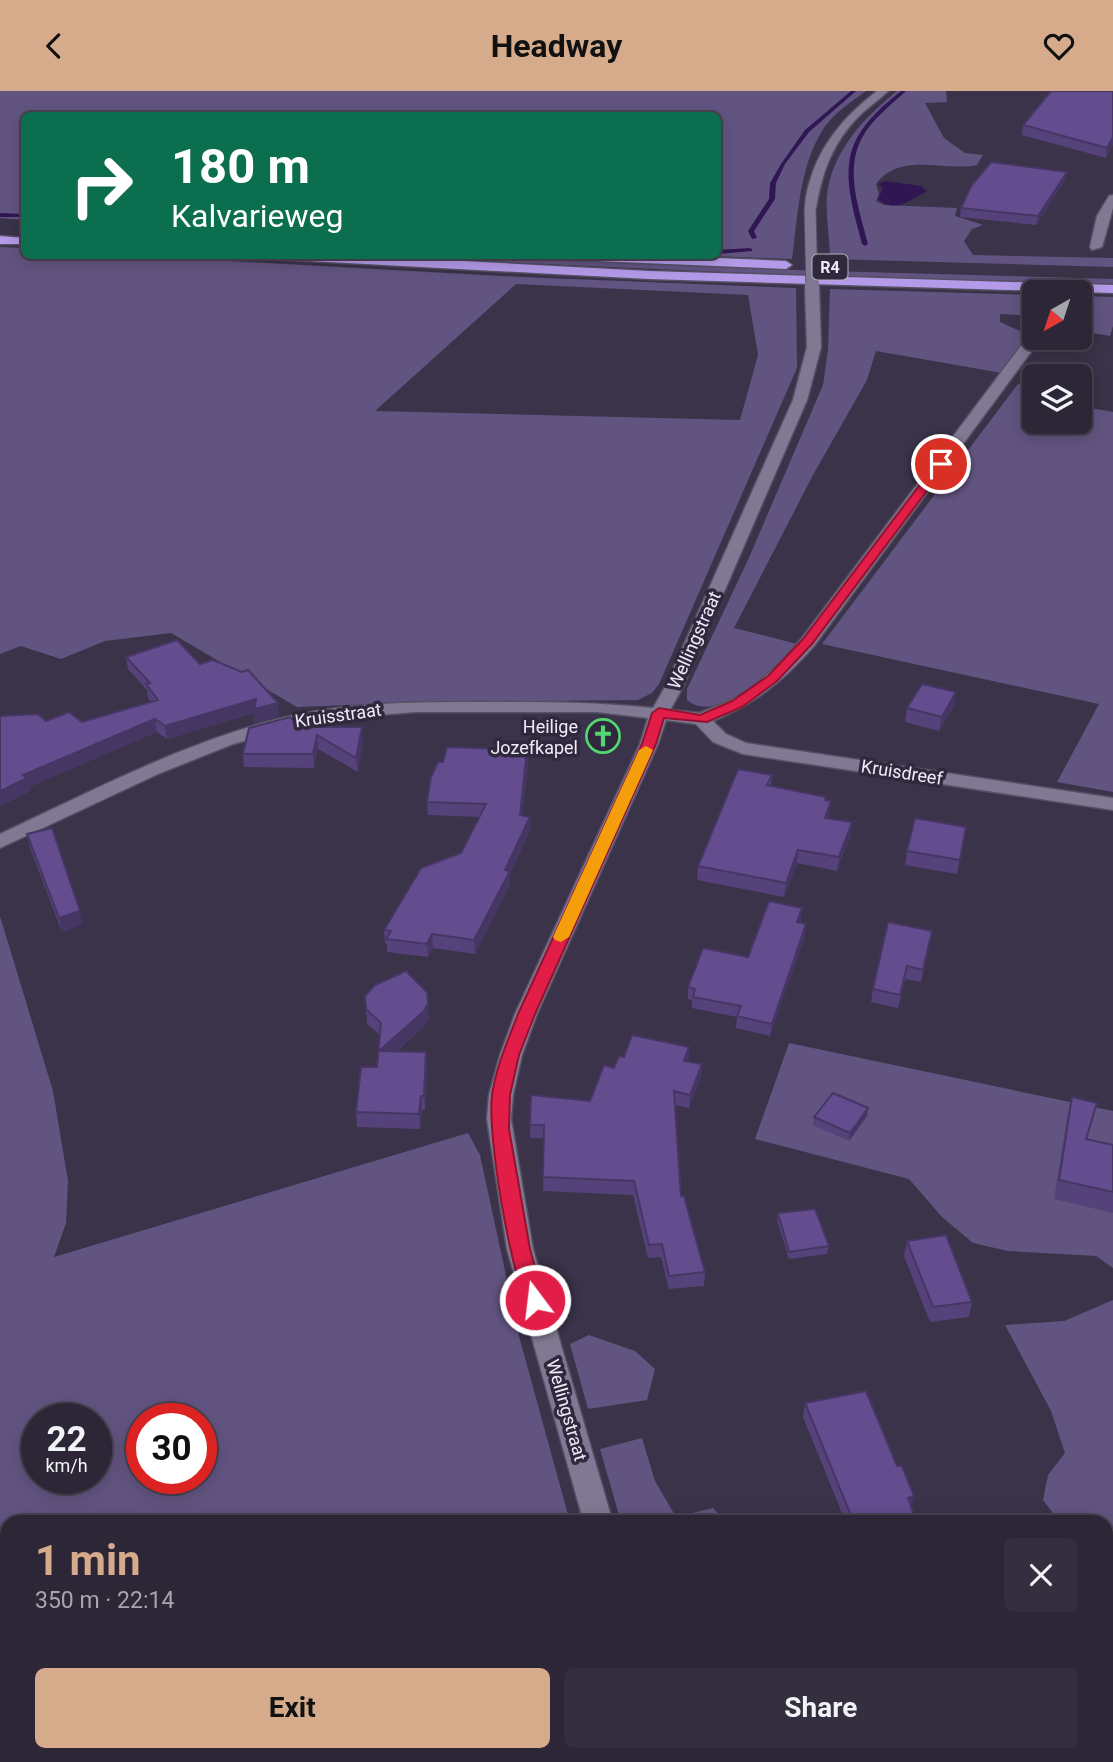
<!DOCTYPE html>
<meta charset="utf-8">
<style>
:root{--surface:#2c2637;--page:#342e3f;--text:#f1f3f6;--muted:#a6a5ad;--line:#484352;--accent:#d6ab8b}
body{margin:0;font-family:Roboto,sans-serif;background:var(--page);color:var(--text);height:100vh;display:flex;flex-direction:column;font-size:26px;white-space:nowrap}
*{box-sizing:border-box;margin:0}
p{font-size:23px;color:var(--muted)}
.icon{flex:none;width:38px;height:38px;fill:none;stroke:currentColor;stroke-width:2;stroke-linecap:round;stroke-linejoin:round}
.map{position:relative;flex:1;overflow:hidden}
.sheet{position:absolute;left:0px;top:1424px;width:1113px;height:247px;display:flex;flex-direction:column;background:var(--surface);border-radius:21px 21px 0 0;box-shadow:0 4px 18px #0003,0 0 0 2px var(--line)}
.sheet>*{flex:none}
.banner{position:absolute;left:21px;top:21px;width:700px;height:147px;border-radius:10px;box-shadow:0 4px 18px #0003,0 0 0 2px var(--line);background:#0b6e4f;color:#fff;overflow:hidden}
.needle{width:46px;rotate:219deg}
.tools{position:absolute;left:1022px;top:189px;display:grid;gap:14px}
.tools a{display:grid;place-items:center;width:70px;height:70px;border-radius:10px;background:var(--surface);box-shadow:0 4px 18px #0003,0 0 0 2px var(--line);font-size:35px}
.speed{position:absolute;left:21px;top:1312px;display:flex;gap:14px;font-size:35px;font-weight:700;text-align:center}
.speed>*{display:grid;place-content:center;width:91px;height:91px;border-radius:50%;background:var(--surface);box-shadow:0 4px 18px #0003,0 0 0 2px var(--line);line-height:1}
.speed small{font-size:18px;font-weight:400}
.speed .limit{border:10px solid #d22;background:#fff;color:#111}
.pin{position:absolute;display:grid;place-items:center;width:60px;height:60px;color:#fff;margin:-30px;border:4px solid #fff;border-radius:50%;box-shadow:0 2px 7px #0007}
.me{position:absolute;width:77px;margin:-38px;rotate:345deg;stroke-linejoin:round;filter:drop-shadow(0 0 5px #0008)}
.turn{display:flex;align-items:center;gap:24px;height:147px;padding:0 35px;font-size:32px}
.turn .icon{width:91px;height:91px;stroke-width:2.5}
.turn b{display:block;font-size:49px;line-height:60px}
.round{display:grid;place-items:center;flex:none;width:74px;height:74px;border-radius:10px;background:var(--page)}
.headline{display:flex;align-items:center;justify-content:space-between;height:119px;padding:0 35px}
h1{font-size:42px;font-weight:700;line-height:52px;color:var(--accent)}
.primary-button{display:flex;gap:14px;margin-top:auto;padding:14px 35px}
.primary-button a{flex:1;height:80px;border-radius:10px;background:var(--accent);color:#111;font-size:28px;font-weight:700;line-height:80px;text-align:center}
.primary-button a+a{background:var(--page);color:var(--text)}
header{display:flex;justify-content:space-between;align-items:center;height:91px;padding:0 35px;background:var(--accent);color:#111;font-size:32px;font-weight:700}
.map>svg:first-child{display:block}
.green{fill:#625481;fill-rule:evenodd}
.water{fill:#301754}
.lines{fill:none;stroke-linecap:round;stroke-linejoin:round}
.stream{fill:#301754;fill-rule:evenodd}
.street-casing{stroke:#565064;stroke-width:3}
.highway-casing{stroke:#565064;stroke-width:3}
.street{fill:#817993;fill-rule:evenodd}
.highway{fill:#b49be9;fill-rule:evenodd}
.street-bridge-far1-casing{stroke:#565064;stroke-width:13;stroke-linecap:butt}
.street-bridge-casing{stroke:#565064;stroke-width:17;stroke-linecap:butt}
.street-bridge-far1{stroke:#817993;stroke-width:11}
.street-bridge{stroke:#817993;stroke-width:14}
.wall{fill:#55427a}
.shaded-wall{fill:#453663}
.building{fill:#634d8e;stroke:#453663;stroke-width:2}
.route{fill:#e11d48;stroke:#92132f;stroke-width:2}
.slow{fill:#f59e0b}
.labels{text-anchor:middle;dominant-baseline:central;stroke-width:7;stroke-linejoin:round;paint-order:stroke}
.shield{fill:#30293e;stroke:#b5b1c1;stroke-width:2}
.shield-label{font-size:16px;font-weight:bold;fill:#eeebf9}
.street-label{font-size:18px;fill:#eeebf9;stroke:#30293e}
.poi-label{font-size:18px;fill:#eeebf9;stroke:#30293e;text-anchor:end}
</style>
<header><svg class="icon" aria-label="back" viewBox="0 0 24 24"><path d="M15 5l-7 7 7 7"/></svg>Headway<svg class="icon" aria-label="heart" viewBox="0 0 24 24"><path d="M12 20l-8-8c-3-5 5-10 8-4 3-6 11-1 8 4z"/></svg></header>
<div class="map">
<svg width="1113" height="1671" viewBox="0 0 1113 1671">
<rect width="100%" height="100%" fill="#3a3349"/>
<!-- green -->
<g class="green">
<path d="M0,0H866C851,11 832,23 822,40C799,78 798,125 792,168L713,165L718,164V24H24V129L0,127Z"/>
<path d="M897,0H946L947,11L925,12L944,47L965,62L983,64L977,74C943,81 901,60 876,93L879,103L876,110L884,114L957,117L955,125L983,134L972,138L964,150L973,164L1113,167V176L830,168C830,145 824,119 828,97C836,56 866,25 897,0Z"/>
<path d="M0,156L24,157V164L140,165L521,186L796,197L797,277L659,593L652,602L638,609L424,611L297,616L171,542L105,550L61,568L21,555L0,563ZM516,193L748,204L758,264L740,329L375,320Z"/>
<path d="M359,165H449L794,179L1113,188V193L793,184Z"/>
<path d="M830,198L1034,204V225L1000,223V231L1029,244L1002,282L876,260L867,289L813,384L734,537L797,553C777,576 718,635 687,609V598L748,469L823,294L828,259Z"/>
<path d="M1080,205L1113,206V235L1110,245L1080,240Z"/>
<path d="M1025,290L1033,291L1029,302L1034,307V331H1080V315L1113,321V701L1057,691L1099,613L822,553L1018,293Z"/>
<path d="M0,825L53,1000L68,1090L66,1132L54,1166L468,1042L480,1064L519,1245L570,1431L7,1432V1664H634L636,1671H0ZM37,1328H96V1388H37ZM142,1328H201V1388H142Z"/>
<path d="M789,952L1113,1020V1177L1096,1165L1008,1160L973,1152L942,1126L909,1088L755,1048Z"/>
<path d="M1113,1209V1445L1106,1446V1432L1060,1431L1043,1409L1048,1384L1065,1362L1051,1320L1005,1234L1064,1230Z"/>
<path d="M589,1244L635,1260L655,1278L647,1309L588,1318L570,1253Z"/>
<path d="M642,1347L655,1390L676,1426L713,1417L726,1431H621L600,1358Z"/>
<path d="M1106,1640H1113V1671H1057L1060,1664H1106Z"/>
<path d="M688,1664H884L886,1671H690Z"/>
</g>
<!-- water -->
<path class="water" d="M885,90L921,95L927,100C911,109 894,123 878,108L883,97L878,93Z"/>
<g class="lines">
<!-- stream -->
<g class="stream">
<path d="M851,0H856L809,41L785,73L776,92L775,108L754,140L757,147L752,148L748,140L769,108L770,92L781,73L805,39Z"/>
<path d="M901,0H906C891,14 872,28 862,47C844,79 860,121 868,153L865,155L862,153C854,121 839,79 857,47C867,28 885,13 901,0Z"/>
<path d="M0,122L24,123V126H0Z"/>
<path d="M750,157L752,158V160L718,163V159Z"/>
</g>
<!-- street casing -->
<g class="street-casing">
<g id="street">
<path d="M877,0H888C879,9 868,16 859,25C833,51 822,81 816,117L806,119C804,111 807,101 809,93C820,53 845,25 877,0Z"/>
<path d="M1113,104V117L1102,156L1092,159L1090,156L1097,125L1109,105Z"/>
<path d="M1034,243V247H1040L1039,250L814,555C782,591 757,611 713,630L726,643L746,652L1113,707V719L743,663L713,651L696,633L666,629L658,653L537,923L522,964L513,1004L511,1028L533,1158L613,1432H584L507,1158L487,1028L489,1004L500,964L515,923L640,653L648,627L597,621H415L319,629L233,653L158,683L0,757V743C86,703 171,658 263,632C334,611 410,611 484,611C541,611 596,611 653,617L665,596L793,309L807,256L814,252L821,256L807,309L683,596L670,619L700,622L731,609L753,596L781,571L802,547L1029,244Z"/>
<path d="M646,1664H678L680,1671H648Z"/>
</g>
</g>
<!-- highway casing -->
<g class="highway-casing">
<g id="highway">
<path d="M0,145L24,147V153H0Z"/>
<path d="M266,164H350L649,180L1113,194V202L649,188L272,168Z"/>
<path d="M542,164H646L786,170L792,174L786,178L548,168Z"/>
</g>
</g>
<!-- street -->
<use href="#street" class="street"/>
<!-- highway -->
<use href="#highway" class="highway"/>
<!-- street-bridge-far1 casing -->
<g class="street-bridge-far1-casing">
<path id="street-bridge-far1" d="M810,117L812,197"/>
</g>
<!-- street-bridge casing -->
<g class="street-bridge-casing">
<path id="street-bridge" d="M812,195L814,256"/>
</g>
<!-- street-bridge-far1 -->
<use href="#street-bridge-far1" class="street-bridge-far1"/>
<!-- street-bridge -->
<use href="#street-bridge" class="street-bridge"/>
</g>
<!-- wall -->
<g class="wall">
<path d="M1113,0V53L1106,67L1022,44L1023,34Z"/>
<path d="M1065,89L1036,134L960,126L961,117Z"/>
<path d="M126,566L200,573L279,625L255,632L254,622L167,648L157,641L29,696L30,700L0,715V625L46,630L82,631L151,611L148,607L147,599L128,578Z"/>
<path d="M954,615L939,640L905,631L907,617Z"/>
<path d="M300,636L363,649L358,681L318,658L314,677L244,676L243,663Z"/>
<path d="M527,659L528,672L522,725L530,726V739L510,783V794L475,863L433,857L428,866L387,861V853L385,852L384,839L461,762L479,726L428,724L427,711L443,671Z"/>
<path d="M772,684L771,695L826,710L830,724L828,727L850,745L837,780L797,772L784,806L697,789L698,775Z"/>
<path d="M966,736L957,783L905,774L907,760Z"/>
<path d="M27,743L83,833L62,841L30,757Z"/>
<path d="M801,829L800,831L805,845L770,945L736,937L737,926L692,917V909L688,908V896L748,866Z"/>
<path d="M930,852L921,891L905,888L898,917L871,911L873,898Z"/>
<path d="M365,905L429,927L424,935L396,961H426L427,976L425,1019H422L420,1038L357,1036L356,1021L377,976L380,944L367,933Z"/>
<path d="M688,970L702,973L701,986L689,1017L675,1014L681,1105L705,1181L704,1195L669,1198L661,1166L648,1167L633,1104L543,1100L544,1047H530L531,1004L590,1010L614,977Z"/>
<path d="M1072,1006L1097,1012L1087,1048L1113,1054V1122L1054,1108L1067,1026Z"/>
<path d="M868,1017L867,1025L849,1050L813,1034L814,1026Z"/>
<path d="M778,1122L829,1155L827,1163L789,1168L777,1129Z"/>
<path d="M907,1150L972,1211L969,1226L930,1231L904,1165Z"/>
<path d="M805,1312L897,1375L914,1405L911,1417L914,1424L912,1432H846L803,1326Z"/>
<path d="M927,1664H1017L1020,1670L1019,1671H928Z"/>
</g>
<!-- shaded-wall -->
<g class="shaded-wall">
<path d="M1113,46V53L1106,67L1107,57Z"/>
<path d="M1067,81L1065,89L1036,134L1038,125Z"/>
<path d="M956,601L954,615L939,640L942,626Z"/>
<path d="M256,608L278,612L279,625L255,632L254,622L167,648L165,635Z"/>
<path d="M155,628L157,641L29,696L30,700L0,715V700L23,684Z"/>
<path d="M362,636L363,649L358,681L356,667Z"/>
<path d="M317,644L318,658L314,677L313,663Z"/>
<path d="M527,659L528,672L520,737V724Z"/>
<path d="M831,710L830,724L823,740L825,727Z"/>
<path d="M530,726V739L510,783V794L475,863L474,849L505,779Z"/>
<path d="M852,731L850,745L837,780L839,766Z"/>
<path d="M798,759L797,772L784,806L786,792Z"/>
<path d="M802,817L801,829L796,843L797,831Z"/>
<path d="M80,820L83,833L62,841L59,827Z"/>
<path d="M806,833L805,845L770,945L772,933Z"/>
<path d="M432,843L433,857L428,866L427,853Z"/>
<path d="M428,912L429,927L424,935L380,975L379,960Z"/>
<path d="M689,956V970L683,983L684,970Z"/>
<path d="M426,961L427,976L425,1019L424,1005Z"/>
<path d="M702,973L701,986L689,1017L690,1004Z"/>
<path d="M421,1005L422,1019L420,1038L419,1023Z"/>
<path d="M868,1017L867,1025L849,1050L850,1042Z"/>
<path d="M914,1405L911,1419L908,1407Z"/>
</g>
<!-- building -->
<g class="building">
<path d="M1051,0H1113V46L1107,57L1023,34Z"/>
<path d="M991,71L1067,81L1038,125L961,117L971,95Z"/>
<path d="M177,549L200,573L213,569L242,581L248,579L278,612L254,618L256,608L165,635L155,628L23,684L27,687L0,700V625L38,623L46,630L69,621L82,631L158,609L146,593L150,592L126,566Z"/>
<path d="M922,593L956,601L942,626L907,617Z"/>
<path d="M290,626L300,636H362L356,667L317,644L313,663H243L249,637Z"/>
<path d="M447,656L527,659L520,724L530,726L505,779L510,780L474,849L432,843L427,853L386,848L391,840L384,839L421,777L461,762L486,713L427,711L431,686L438,671H443Z"/>
<path d="M738,678L772,684L767,694L826,706L825,709L831,710L825,727L852,731L839,766L798,759L786,792L698,775Z"/>
<path d="M915,727L966,736L960,769L907,760Z"/>
<path d="M52,737L80,820L59,827L27,743Z"/>
<path d="M769,810L802,817L797,831L806,833L772,933L737,925L741,915L693,906L695,898L688,896L703,857L748,866Z"/>
<path d="M888,831L932,840L923,879L907,875L900,904L873,898Z"/>
<path d="M406,880L427,901L428,912L424,920L379,960L426,961L424,1005H421L419,1023L356,1021L361,976H377L381,932L366,918L365,905L375,894Z"/>
<path d="M632,944L689,956L684,970L702,973L690,1004L674,1000L681,1105H684L705,1181L669,1185L662,1153L649,1154L634,1090L543,1086L544,1034H530L531,1004L590,1010L604,974L614,977L619,965L624,966Z"/>
<path d="M833,1002L868,1017L850,1042L814,1026Z"/>
<path d="M1072,1006L1097,1012L1086,1048L1113,1054V1101L1059,1089Z"/>
<path d="M815,1118L829,1155L789,1161L778,1122Z"/>
<path d="M946,1144L972,1211L933,1216L907,1150Z"/>
<path d="M866,1300L897,1375H902L914,1405L908,1407L914,1424L863,1432H854L805,1312Z"/>
<path d="M935,1664H1017L1020,1670L1014,1671H938Z"/>
</g>
<!-- route -->
<path class="route" d="M937,371L947,373L812,553L777,590L742,616L707,631L664,627L656,653L535,923L519,964L510,1004L509,1038L530,1158L544,1209L542,1215L535,1217L528,1215C510,1181 487,1042 492,1004C496,976 508,949 518,923L642,653L652,622L659,617L700,624L732,610L768,585L803,548Z"/>
<!-- slow -->
<path class="slow" d="M646,655L653,659L569,846L561,851L555,849L553,846L639,659Z"/>
<!-- icons -->
<defs>
<g id="church-ring" transform="scale(1.75)"><circle r="9.5" fill="#30293e" stroke="#54d672" stroke-width="1.5"/><path d="M-1.2-6h2.4v3.5h3.3v2.4h-3.3V6h-2.4V-.1h-3.3v-2.4h3.3Z" fill="#54d672"/></g>
</defs>
<g fill-rule="evenodd">
<use href="#church-ring" x="603" y="645"/>
</g>
<g class="labels">
<!-- shield labels -->
<rect class="shield" x="812.5" y="163.5" width="35" height="25" rx="5"/>
<g class="shield-label">
<text x="830" y="176">R4</text>
</g>
<!-- street labels -->
<g class="street-label">
<text transform="translate(694 549) rotate(-66)">Wellingstraat</text>
<text transform="translate(338 624) rotate(-8)">Kruisstraat</text>
<text transform="translate(902 681) rotate(9)">Kruisdreef</text>
<text transform="translate(567 1319) rotate(74)">Wellingstraat</text>
</g>
<!-- poi labels -->
<g class="poi-label">
<text x="578" y="635">Heilige<tspan x="578" dy="21">Jozefkapel</tspan></text>
</g>
</g>
</svg>
<div class="tools">
<a><svg class="needle" viewBox="-14 -14 28 28"><path d="M0-13l5 13h-10z" fill="#e53935"/><path d="M0 13l5-13h-10z" fill="#a6a5ad"/></svg></a>
<a><svg class="icon" aria-label="layers" viewBox="0 0 24 24"><path d="M12 4l9 5-9 5-9-5zM3 14l9 5 9-5"/></svg></a>
</div>
<div class="speed"><div>22<small>km/h</small></div><div class="limit">30</div></div>
<div class="pin" style="left:941px;top:373px;background:#d93025"><svg class="icon" aria-label="arrive" viewBox="0 0 24 24"><path d="M6 21V4h12l-3 4 3 4H6"/></svg></div>
<svg class="me" style="left:535px;top:1209px" viewBox="-20 -20 40 40"><circle r="17" fill="#e11d48" stroke="#fff" stroke-width="3"/><path d="M0-11L8 9 0 5-8 9z" fill="#fff"/></svg>
<div class="banner">
<div class="turn"><svg class="icon" aria-label="right" viewBox="0 0 24 24"><path d="M7 20v-9h11M14 6l5 5-5 5"/></svg><div><b>180 m</b>Kalvarieweg</div></div>
</div>
<section class="sheet">
<div class="headline"><div><h1>1 min</h1><p>350 m · 22:14</p></div><a class="round"><svg class="icon" aria-label="close" viewBox="0 0 24 24"><path d="M6 6l12 12M18 6L6 18"/></svg></a></div>
<div class="primary-button"><a>Exit</a><a>Share</a></div>
</section>
</div>
